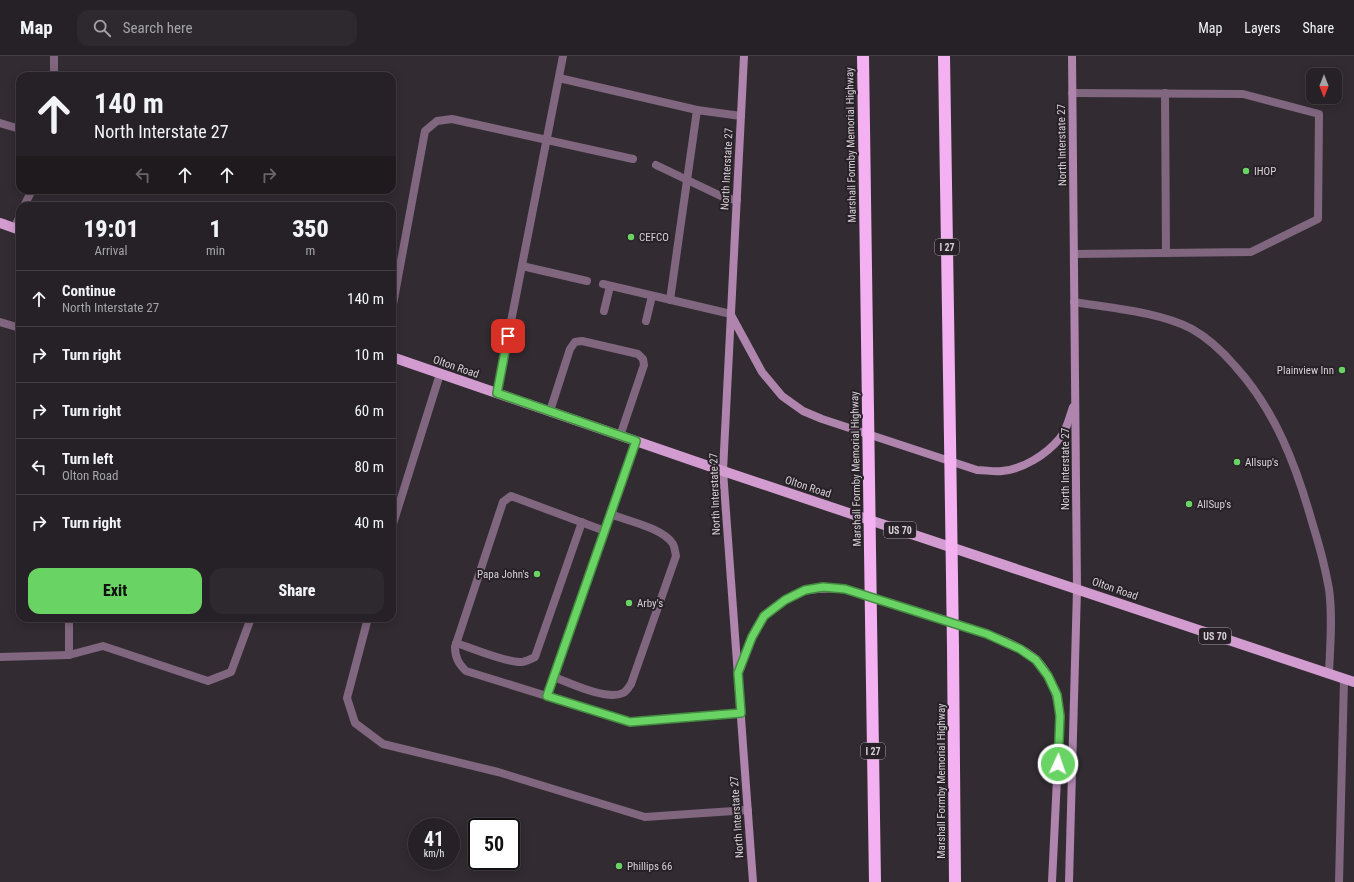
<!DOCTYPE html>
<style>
:root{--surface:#262126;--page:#2e292e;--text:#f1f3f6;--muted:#a4a3a7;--line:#423e43;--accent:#69d464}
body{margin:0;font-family:"Roboto Condensed",sans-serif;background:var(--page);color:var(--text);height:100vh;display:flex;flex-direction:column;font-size:15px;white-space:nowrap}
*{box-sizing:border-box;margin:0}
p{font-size:13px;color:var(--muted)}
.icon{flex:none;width:22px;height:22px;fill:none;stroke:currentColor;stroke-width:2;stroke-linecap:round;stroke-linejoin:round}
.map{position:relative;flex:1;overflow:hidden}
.details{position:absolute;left:16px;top:146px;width:380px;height:420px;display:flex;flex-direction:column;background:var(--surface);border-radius:12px;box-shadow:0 2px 10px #0003,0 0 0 1px var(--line)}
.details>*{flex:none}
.guide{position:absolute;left:16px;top:16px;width:380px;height:122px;border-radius:12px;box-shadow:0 2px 10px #0003,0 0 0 1px var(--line);background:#262126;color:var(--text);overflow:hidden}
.needle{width:26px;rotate:180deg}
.buttons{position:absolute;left:1306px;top:12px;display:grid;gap:8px}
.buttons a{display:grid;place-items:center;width:36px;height:36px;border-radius:8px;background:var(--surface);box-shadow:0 2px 10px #0003,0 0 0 1px var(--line);font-size:20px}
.speed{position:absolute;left:408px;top:762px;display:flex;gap:8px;font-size:20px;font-weight:700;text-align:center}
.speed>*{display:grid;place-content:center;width:52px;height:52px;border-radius:50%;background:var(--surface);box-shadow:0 2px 10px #0003,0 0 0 1px var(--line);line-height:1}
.speed small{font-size:10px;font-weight:400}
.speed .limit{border:2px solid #111;border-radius:6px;background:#fff;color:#111}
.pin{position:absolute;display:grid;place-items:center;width:34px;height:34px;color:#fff;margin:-17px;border-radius:8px;box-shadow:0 2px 6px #0006}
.me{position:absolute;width:44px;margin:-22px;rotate:3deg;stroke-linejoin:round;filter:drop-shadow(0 0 3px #0008)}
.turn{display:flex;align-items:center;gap:14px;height:84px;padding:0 12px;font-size:18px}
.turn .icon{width:52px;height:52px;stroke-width:2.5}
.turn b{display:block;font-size:28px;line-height:34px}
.lanes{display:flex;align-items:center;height:38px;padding:0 12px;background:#0003;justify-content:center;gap:20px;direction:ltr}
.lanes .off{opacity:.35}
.eta{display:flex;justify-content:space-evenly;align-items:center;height:68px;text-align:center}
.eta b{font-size:24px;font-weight:800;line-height:28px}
.primary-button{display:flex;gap:8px;margin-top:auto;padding:8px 12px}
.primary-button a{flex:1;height:46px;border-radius:12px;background:var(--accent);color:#111;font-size:16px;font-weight:800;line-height:46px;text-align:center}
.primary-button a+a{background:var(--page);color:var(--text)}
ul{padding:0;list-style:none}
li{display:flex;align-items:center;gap:12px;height:56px;padding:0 12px;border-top:1px solid var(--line)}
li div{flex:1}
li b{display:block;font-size:15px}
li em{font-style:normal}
header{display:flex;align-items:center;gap:24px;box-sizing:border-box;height:56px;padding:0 20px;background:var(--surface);border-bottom:1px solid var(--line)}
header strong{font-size:19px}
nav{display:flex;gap:22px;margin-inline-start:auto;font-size:14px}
.search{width:280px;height:36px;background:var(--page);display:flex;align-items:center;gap:10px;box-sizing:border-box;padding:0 14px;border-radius:12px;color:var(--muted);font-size:15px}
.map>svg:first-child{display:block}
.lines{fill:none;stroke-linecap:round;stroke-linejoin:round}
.lane{stroke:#80667f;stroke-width:8}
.secondary{stroke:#af84ad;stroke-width:8}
.primary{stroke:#d39cd1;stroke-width:10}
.highway{stroke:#f3b1f1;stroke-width:12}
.highway-bridge{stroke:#f3b1f1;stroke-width:12}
.route-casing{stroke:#448a41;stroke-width:10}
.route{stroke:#69d464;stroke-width:7}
.poi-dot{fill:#69d464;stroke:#282228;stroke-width:1.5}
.labels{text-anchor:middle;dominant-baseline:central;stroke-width:4;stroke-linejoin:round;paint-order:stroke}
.shield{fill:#282228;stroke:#a09ca0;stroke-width:1}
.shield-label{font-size:10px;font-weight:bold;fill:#d4d0d4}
.street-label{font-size:11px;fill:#d4d0d4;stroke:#282228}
.poi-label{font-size:11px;fill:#d4d0d4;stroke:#282228;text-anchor:start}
</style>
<header>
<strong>Map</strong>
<div class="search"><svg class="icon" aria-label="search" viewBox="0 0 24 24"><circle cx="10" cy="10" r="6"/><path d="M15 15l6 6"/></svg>Search here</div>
<nav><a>Map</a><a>Layers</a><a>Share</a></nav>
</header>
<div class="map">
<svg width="1354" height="826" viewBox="0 0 1354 826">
<rect width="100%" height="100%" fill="#322c32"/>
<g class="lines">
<!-- lane -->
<g class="lane">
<path d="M54,0V20"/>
<path d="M559,22L697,54"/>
<path d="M1072,37L1243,38L1319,58L1318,163L1251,196L1074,198"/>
<path d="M1165,37L1166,197"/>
<path d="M0,67L20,73"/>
<path d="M656,109L725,142L737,144"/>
<path d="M24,150L32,134"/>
<path d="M14,172L20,160"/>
<path d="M522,210L587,225"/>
<path d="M603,228L731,258"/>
<path d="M670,244L697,54L741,60"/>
<path d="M1074,246C1110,252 1160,256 1192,273C1208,282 1223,296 1235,310C1275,354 1296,409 1312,466C1319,488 1325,510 1329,533C1333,561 1330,590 1329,618"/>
<path d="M392,254L425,75L437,65L452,63L633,103"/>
<path d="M604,255L610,230"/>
<path d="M646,265L652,240"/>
<path d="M0,266L20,272"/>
<path d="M497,337L563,0"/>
<path d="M550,355L570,293L575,286L582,285L638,298L643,303L644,309L620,380"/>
<path d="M392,471L440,318"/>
<path d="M605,475L511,440L503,446L455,591C455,602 459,608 466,615L630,666L741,657"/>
<path d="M69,562V599"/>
<path d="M368,562L347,642L355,667L383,688L498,716L645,761L748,754"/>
<path d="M456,587C472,592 504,606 520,606C526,606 530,603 535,601L582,466"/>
<path d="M0,601L69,599L103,590L208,625L231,616L251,562"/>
<path d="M554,621C570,627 607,645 623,637C626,636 629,631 631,628L676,500C675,496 675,492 673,488C663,472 628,465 610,458"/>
<path d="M547,640L636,385"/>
<path d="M1339,826L1344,623"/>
</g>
<!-- secondary -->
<g class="secondary">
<path d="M744,0L723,415L753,826"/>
<path d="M731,259L762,316L782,340L803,355L822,363L977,414C985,414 994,416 1002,415C1023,413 1046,399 1060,382C1067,374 1069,362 1073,351"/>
<path d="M740,614C746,596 752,575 764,561C767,557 772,554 776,551C800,532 815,531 845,533C877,543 909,553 942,563C968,572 1017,585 1037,604C1052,620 1057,639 1060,660L1052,826"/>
<path d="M1069,826L1077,533L1072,0"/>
</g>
<!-- primary -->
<g class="primary">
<path d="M0,167L20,174"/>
<path d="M392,301L723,415L1354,626"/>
</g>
<!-- highway -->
<g class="highway">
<path d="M863,0L868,354"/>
<path d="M944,0L950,383"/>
<path d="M871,563L875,826"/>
<path d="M953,591L955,826"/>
</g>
<!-- highway-bridge -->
<g class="highway-bridge">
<path d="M868,354L871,563"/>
<path d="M950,383L953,591"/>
</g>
</g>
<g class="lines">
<!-- route casing -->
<g class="route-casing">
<path id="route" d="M508,280L497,337L636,385L547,640L630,666L741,657L738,617L752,581L764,560L785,544L805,534L823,531L845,533L987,578L1020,593L1036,604L1048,620L1057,639L1060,660L1058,708"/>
</g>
<!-- route -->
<use href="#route" class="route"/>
</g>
<!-- markers -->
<g class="poi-dot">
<circle cx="1246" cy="115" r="4"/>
<circle cx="631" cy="181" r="4"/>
<circle cx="1342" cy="314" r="4"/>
<circle cx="1237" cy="406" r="4"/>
<circle cx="1189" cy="448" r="4"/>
<circle cx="537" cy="518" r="4"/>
<circle cx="629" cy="547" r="4"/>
<circle cx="619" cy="810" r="4"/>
</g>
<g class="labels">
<!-- shield labels -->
<g class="shield">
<rect x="935" y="183" width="24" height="16" rx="3"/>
<rect x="884" y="466" width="32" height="16" rx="3"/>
<rect x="1199" y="572" width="32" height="16" rx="3"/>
<rect x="861" y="687" width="24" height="16" rx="3"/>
</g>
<g class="shield-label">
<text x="947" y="191">I 27</text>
<text x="900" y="474">US 70</text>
<text x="1215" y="580">US 70</text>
<text x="873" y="695">I 27</text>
</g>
<!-- street labels -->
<g class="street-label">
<text transform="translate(851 89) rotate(-91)">Marshall Formby Memorial Highway</text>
<text transform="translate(1062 89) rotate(-91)">North Interstate 27</text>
<text transform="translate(727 113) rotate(-87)">North Interstate 27</text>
<text transform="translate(456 311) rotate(19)">Olton Road</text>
<text transform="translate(856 413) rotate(-91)">Marshall Formby Memorial Highway</text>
<text transform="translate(1065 413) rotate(-90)">North Interstate 27</text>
<text transform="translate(808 431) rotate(18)">Olton Road</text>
<text transform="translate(715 438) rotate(-92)">North Interstate 27</text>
<text transform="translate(1115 533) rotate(19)">Olton Road</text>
<text transform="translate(941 725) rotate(-90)">Marshall Formby Memorial Highway</text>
<text transform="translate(737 761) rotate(-94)">North Interstate 27</text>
</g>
<!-- poi labels -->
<g class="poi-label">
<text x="1254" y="115">IHOP</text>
<text x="639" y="181">CEFCO</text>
<text x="1334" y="314" text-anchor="end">Plainview Inn</text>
<text x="1245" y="406">Allsup's</text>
<text x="1197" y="448">AllSup's</text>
<text x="529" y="518" text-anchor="end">Papa John's</text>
<text x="637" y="547">Arby's</text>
<text x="627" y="810">Phillips 66</text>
</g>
</g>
</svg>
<div class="buttons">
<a><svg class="needle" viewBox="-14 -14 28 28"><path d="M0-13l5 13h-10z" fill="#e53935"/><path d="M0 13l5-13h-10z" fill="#a4a3a7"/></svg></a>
</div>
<div class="speed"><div>41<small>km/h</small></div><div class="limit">50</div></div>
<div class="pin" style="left:508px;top:280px;background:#d93025"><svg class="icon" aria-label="arrive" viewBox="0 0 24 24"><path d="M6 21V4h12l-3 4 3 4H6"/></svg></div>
<svg class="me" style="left:1058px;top:708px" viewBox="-20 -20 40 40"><circle r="17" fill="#69d464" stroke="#fff" stroke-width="3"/><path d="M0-11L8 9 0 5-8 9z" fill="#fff"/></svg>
<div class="guide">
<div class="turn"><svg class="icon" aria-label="ahead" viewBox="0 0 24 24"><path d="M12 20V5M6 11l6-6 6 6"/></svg><div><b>140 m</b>North Interstate 27</div></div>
<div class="lanes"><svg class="icon off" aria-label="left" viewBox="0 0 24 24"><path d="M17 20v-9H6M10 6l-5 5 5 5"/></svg><svg class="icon" aria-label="ahead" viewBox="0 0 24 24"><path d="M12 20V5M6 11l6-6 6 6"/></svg><svg class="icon" aria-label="ahead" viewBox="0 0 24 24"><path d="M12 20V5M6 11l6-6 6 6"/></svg><svg class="icon off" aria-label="right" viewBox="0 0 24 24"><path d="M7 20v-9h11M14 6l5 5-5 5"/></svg></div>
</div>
<section class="details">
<div class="eta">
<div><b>19:01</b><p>Arrival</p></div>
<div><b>1</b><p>min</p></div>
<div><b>350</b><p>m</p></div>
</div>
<ul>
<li><svg class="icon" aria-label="ahead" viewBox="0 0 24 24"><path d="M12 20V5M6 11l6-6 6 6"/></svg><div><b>Continue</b><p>North Interstate 27</p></div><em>140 m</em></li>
<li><svg class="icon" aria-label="right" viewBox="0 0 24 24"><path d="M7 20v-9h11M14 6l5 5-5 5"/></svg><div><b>Turn right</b></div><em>10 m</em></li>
<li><svg class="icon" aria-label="right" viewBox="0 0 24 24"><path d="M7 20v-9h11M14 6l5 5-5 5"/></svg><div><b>Turn right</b></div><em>60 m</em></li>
<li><svg class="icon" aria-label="left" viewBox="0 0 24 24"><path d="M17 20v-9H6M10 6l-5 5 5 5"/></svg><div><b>Turn left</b><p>Olton Road</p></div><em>80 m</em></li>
<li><svg class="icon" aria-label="right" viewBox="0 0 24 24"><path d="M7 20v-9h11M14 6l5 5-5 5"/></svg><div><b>Turn right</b></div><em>40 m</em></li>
</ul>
<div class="primary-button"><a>Exit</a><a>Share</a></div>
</section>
</div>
